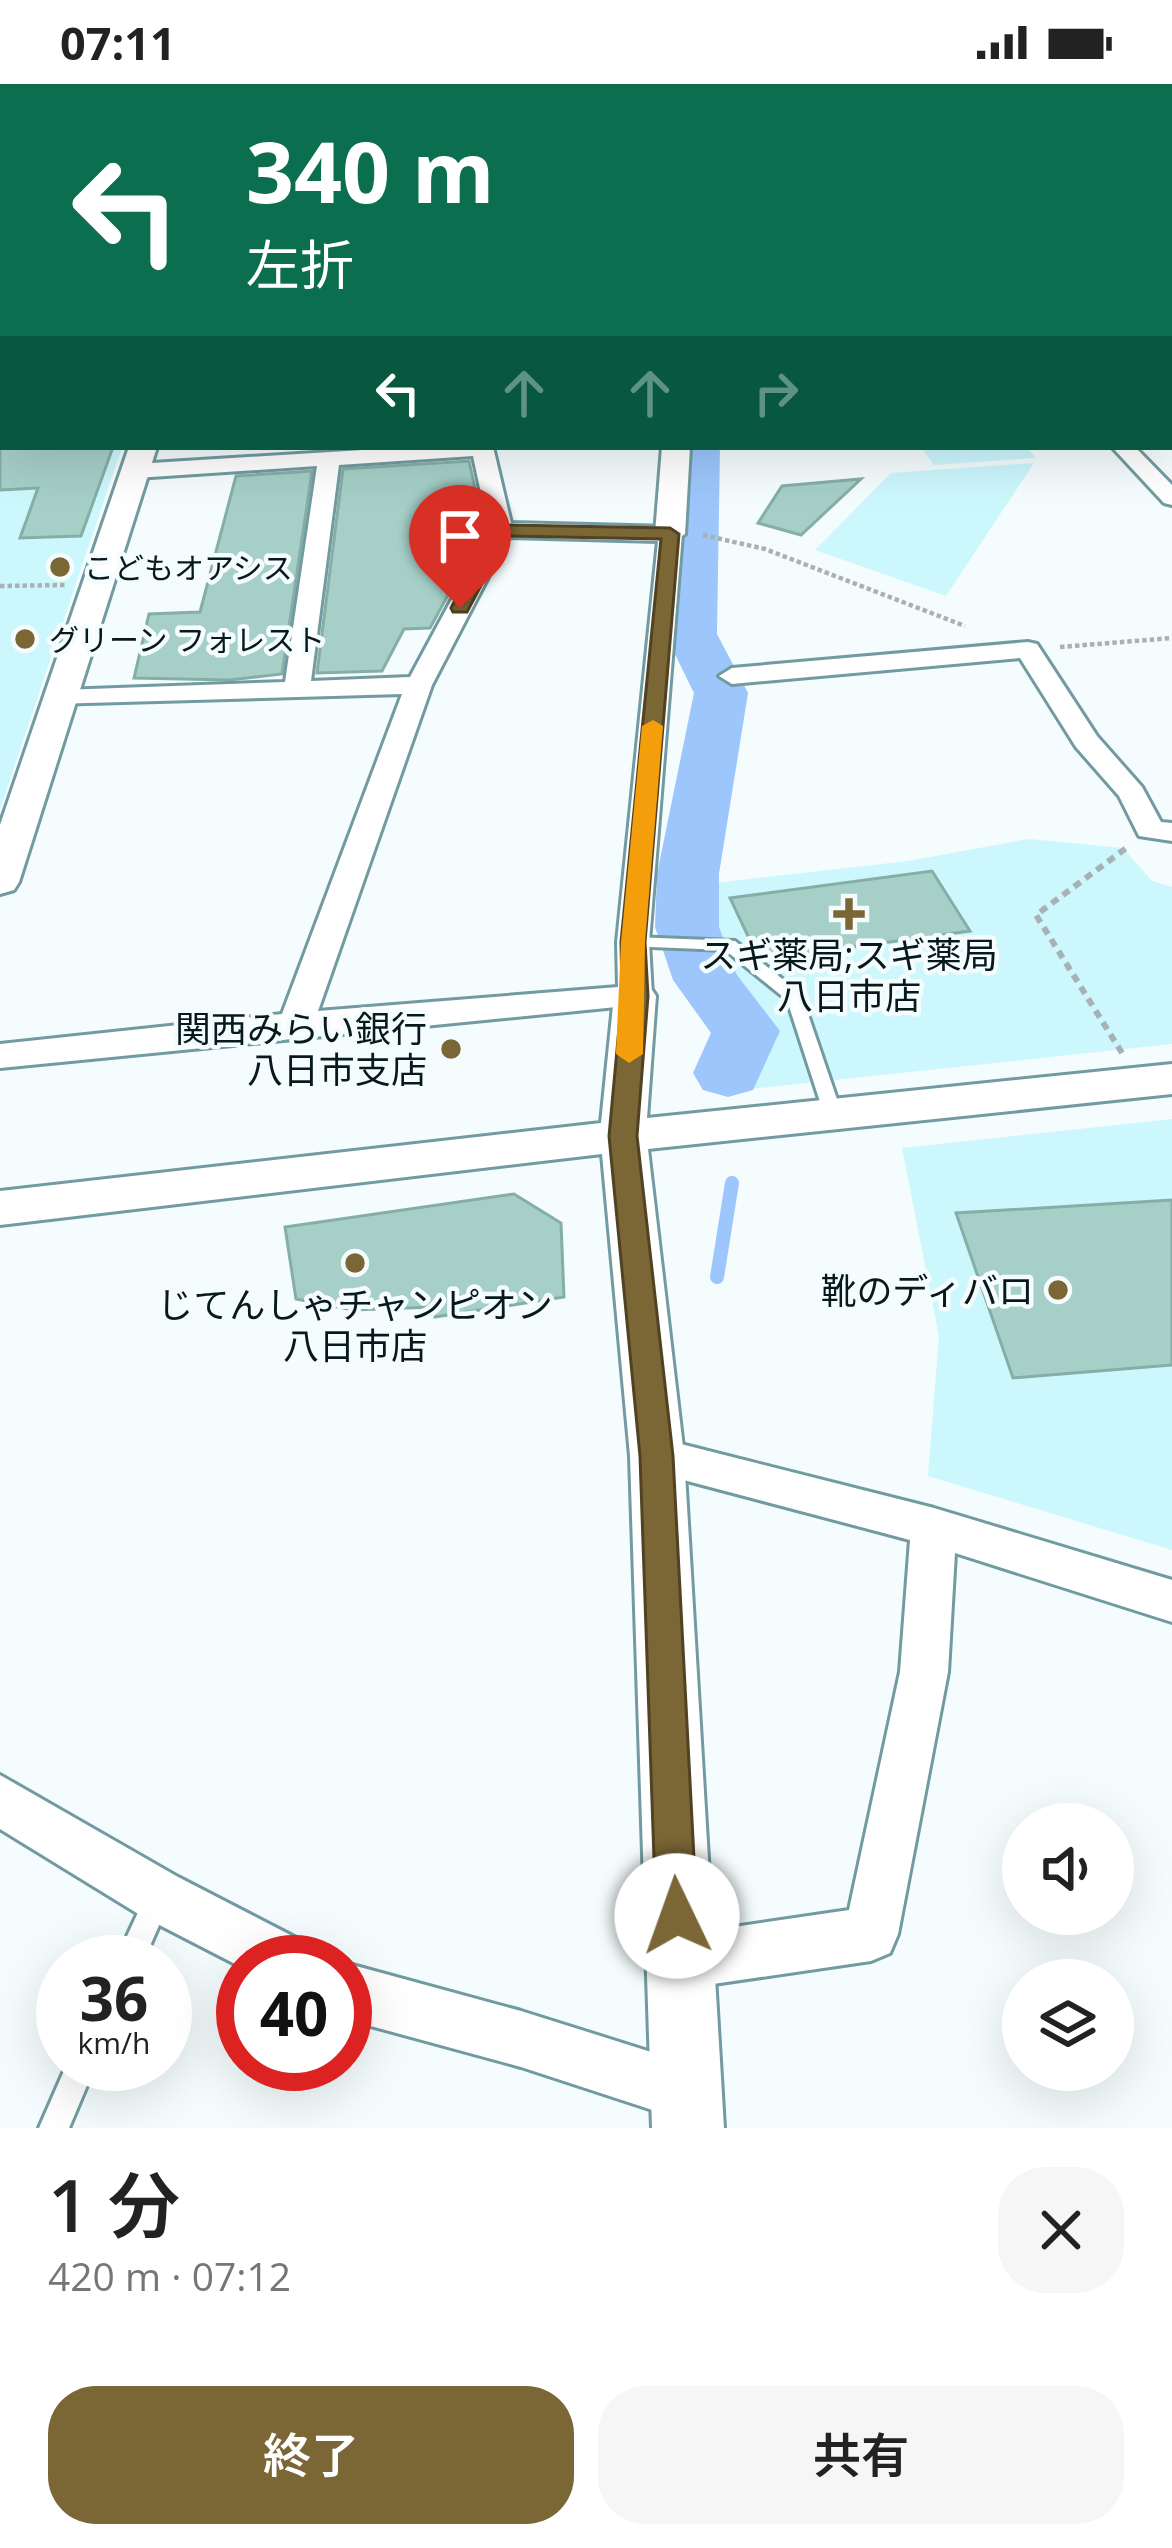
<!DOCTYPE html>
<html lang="ja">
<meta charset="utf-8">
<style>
:root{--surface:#fff;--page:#f6f6f6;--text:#222;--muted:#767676;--accent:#7b6635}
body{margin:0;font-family:"Open Sans","Noto Sans JP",sans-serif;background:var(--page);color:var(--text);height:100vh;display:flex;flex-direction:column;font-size:45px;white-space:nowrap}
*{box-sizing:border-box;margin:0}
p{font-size:39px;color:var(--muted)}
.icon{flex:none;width:66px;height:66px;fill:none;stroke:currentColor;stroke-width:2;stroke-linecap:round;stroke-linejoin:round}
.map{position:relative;height:2044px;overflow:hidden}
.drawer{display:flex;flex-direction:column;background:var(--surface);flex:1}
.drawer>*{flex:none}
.top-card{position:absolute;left:0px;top:0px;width:1173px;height:366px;box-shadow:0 12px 48px #0002;background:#0b6e4f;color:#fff;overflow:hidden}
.tools{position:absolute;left:1002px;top:1719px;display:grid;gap:24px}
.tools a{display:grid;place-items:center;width:132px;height:132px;border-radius:50%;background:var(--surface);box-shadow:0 12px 48px #0002;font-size:60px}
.speed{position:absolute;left:36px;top:1851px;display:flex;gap:24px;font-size:60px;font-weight:700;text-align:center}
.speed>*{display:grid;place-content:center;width:156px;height:156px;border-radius:50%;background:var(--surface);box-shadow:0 12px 48px #0002;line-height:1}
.speed small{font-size:30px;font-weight:400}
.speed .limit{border:18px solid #d22;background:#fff;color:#111}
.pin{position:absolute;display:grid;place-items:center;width:102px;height:102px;color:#fff;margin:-123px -51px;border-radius:50% 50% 50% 0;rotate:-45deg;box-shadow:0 0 12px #0007}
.pin .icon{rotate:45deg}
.me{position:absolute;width:132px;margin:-66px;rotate:357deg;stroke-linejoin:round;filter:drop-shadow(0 0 9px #0008)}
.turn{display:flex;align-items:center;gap:42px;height:252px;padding:0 48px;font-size:54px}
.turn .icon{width:156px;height:156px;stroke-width:2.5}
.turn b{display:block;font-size:84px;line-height:102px}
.lanes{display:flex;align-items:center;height:114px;padding:0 48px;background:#0003;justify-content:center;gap:60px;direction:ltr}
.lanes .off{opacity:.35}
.round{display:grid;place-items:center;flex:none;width:126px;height:126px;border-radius:48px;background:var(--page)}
.headline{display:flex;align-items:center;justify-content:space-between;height:204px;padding:0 48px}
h1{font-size:72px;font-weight:600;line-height:90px}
.cta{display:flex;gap:24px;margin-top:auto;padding:24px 48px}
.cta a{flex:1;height:138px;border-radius:48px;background:var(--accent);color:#fff;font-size:48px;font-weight:600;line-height:138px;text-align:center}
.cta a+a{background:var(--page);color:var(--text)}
.status{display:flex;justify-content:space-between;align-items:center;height:84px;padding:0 60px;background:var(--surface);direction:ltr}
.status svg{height:33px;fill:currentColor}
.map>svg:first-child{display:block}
.built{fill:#ccf7fd}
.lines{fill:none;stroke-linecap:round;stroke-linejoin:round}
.stream-far1{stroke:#9cc6fc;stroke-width:6}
.stream{stroke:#9cc6fc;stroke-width:14}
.river{fill:#9cc6fc;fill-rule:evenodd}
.building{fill:#a5cfc7;stroke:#85aea7;stroke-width:3}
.service-casing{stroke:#729ba1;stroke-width:6}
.minor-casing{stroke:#729ba1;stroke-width:6}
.tertiary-casing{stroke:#729ba1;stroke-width:6}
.path-far2{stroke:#a8b2b4;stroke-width:3;stroke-dasharray:4.5 3;stroke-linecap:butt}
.path-far1{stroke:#a8b2b4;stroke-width:4.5;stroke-dasharray:4.5 3;stroke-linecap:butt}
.path{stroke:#a8b2b4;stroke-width:6;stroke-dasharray:8 6;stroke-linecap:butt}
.service{fill:#fff;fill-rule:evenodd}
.minor{fill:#fff;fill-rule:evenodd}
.tertiary{fill:#fff;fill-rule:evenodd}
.route{fill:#7b6635;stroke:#504222;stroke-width:3}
.slow{fill:#f59e0b}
.poi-dot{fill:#7b6635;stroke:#f4fcfd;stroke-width:4.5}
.labels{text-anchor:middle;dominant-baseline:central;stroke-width:9;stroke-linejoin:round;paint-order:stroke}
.far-poi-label{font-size:30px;fill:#08191b;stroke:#f4fcfd;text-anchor:start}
.poi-label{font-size:36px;fill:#08191b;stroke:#f4fcfd}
</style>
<div class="status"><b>07:11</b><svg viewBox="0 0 49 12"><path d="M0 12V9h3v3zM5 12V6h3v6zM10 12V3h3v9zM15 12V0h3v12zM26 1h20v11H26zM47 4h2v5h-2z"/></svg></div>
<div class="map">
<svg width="1172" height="2044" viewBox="0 0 1172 2044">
<rect width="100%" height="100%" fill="#f4fcfd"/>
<!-- built -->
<g class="built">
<path d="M0,358L3,363H122L0,725Z"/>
<path d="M921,363H1026L1036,374L934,381Z"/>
<path d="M1034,379L946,512L815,466L891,389Z"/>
<path d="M1029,755L1123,764L1152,797L1172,803V960L750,1005L762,939L710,870L714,799L908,777Z"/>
<path d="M1172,1035V1466L928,1392L939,1252L902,1064Z"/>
</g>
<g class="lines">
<!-- stream-far1 -->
<path class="stream-far1" d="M0,250L3,234"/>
<!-- stream -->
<path class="stream" d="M717,1193L732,1099"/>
<!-- river -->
<path class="river" d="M676,363H720L717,550L748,609L719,790V843L737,891L780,947L753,1006L728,1013L703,1006L693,989L711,949L673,896L655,843L657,790L694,609L665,550Z"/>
</g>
<!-- building -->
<g class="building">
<path d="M0,363H113L81,452L20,454L38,404L0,406Z"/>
<path d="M469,377L484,445L430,544L404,545L382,587L317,589L343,385Z"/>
<path d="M312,387L282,590L229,596L134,594L149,530L200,528L236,392Z"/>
<path d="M861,395L801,451L758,439L782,402Z"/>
<path d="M932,787L970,847L765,875L755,867L730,814Z"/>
<path d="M514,1110L561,1139L564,1213L435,1233L434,1223L353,1226L296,1215L285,1143Z"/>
<path d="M1172,1116V1281L1013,1294L956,1129Z"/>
</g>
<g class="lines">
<!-- service casing -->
<g class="service-casing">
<g id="service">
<path d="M633,853L735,857L801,910L842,1030L839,1034L833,1036L824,1030L787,916L725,866L627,862L625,858Z"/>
<path d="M157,1803L166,1807L170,1816L143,1878H115L148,1807Z"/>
<path d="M67,1980H96L69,2044H39Z"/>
</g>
</g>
<!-- minor casing -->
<g class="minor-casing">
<g id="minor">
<path d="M0,0H299L3,3L0,7Z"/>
<path d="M539,0H554L556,3H541Z"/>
<rect x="586" y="0" width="14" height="3"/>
<path d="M830,0H844L845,3H831Z"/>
<rect x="1170" y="191" width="2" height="10"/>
<path d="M411,363H493L511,439L670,443L682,450L649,858L652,912L647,920L0,984V960L282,930L402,610L52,620L48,614L62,606L285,598L317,382L136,394L125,387L136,380ZM473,372L489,446L410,593L311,597L339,381ZM509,453L658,457L617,858L618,903L318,927L432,601Z"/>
<path d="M1112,363H1135L1172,401V421L1164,419Z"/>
<path d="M1028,558L1037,560L1097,652L1142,703L1161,738L1172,739V757L1139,752L1119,712L1076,663L1020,574L732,600L719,592L732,584Z"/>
<path d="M657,1354L934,1424L1172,1496V1538L955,1469L948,1588L898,1850L890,1869L871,1877L679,1905L660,1897L652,1878L660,1859L679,1851L849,1826L900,1588L910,1456L642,1385L635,1372L642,1359Z"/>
<path d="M0,1691L178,1793L306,1859L314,1878H243V1884L140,1831L0,1745Z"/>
<path d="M345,1879L521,1927L686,1979L706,1988L715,2008L706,2028L686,2037L521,1983L345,1935Z"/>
</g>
</g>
<!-- tertiary casing -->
<g class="tertiary-casing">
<g id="tertiary">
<rect x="1170" y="267" width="2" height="14"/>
<rect x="0" y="330" width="3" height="16"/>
<path d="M129,363H157L19,798L14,806L0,810V741Z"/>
<path d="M662,363H690L685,450L670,459L655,450Z"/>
<path d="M635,899L650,903L656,912L647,1034L1172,980V1010L648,1065L684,1372L724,2044H652L630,1372L602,1070L0,1141V1107L601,1039L614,912L620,903Z"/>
</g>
</g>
<!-- path-far2 -->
<path class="path-far2" d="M1073,3L1172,2"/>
<!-- path-far1 -->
<g class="path-far1">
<path d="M703,451L765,465L965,542"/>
<path d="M0,502L65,501"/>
<path d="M1060,563L1172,554"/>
</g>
<!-- path -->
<path class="path" d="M1122,969L1036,831L1129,762"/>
<!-- service -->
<use href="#service" class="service"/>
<!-- minor -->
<use href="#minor" class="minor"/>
<!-- tertiary -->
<use href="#tertiary" class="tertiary"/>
</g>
<!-- route -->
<path class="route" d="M501,441L670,444L679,450L645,858L648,912L637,1052L673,1372L697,1832L691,1847L677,1853L662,1847L656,1832L640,1372L609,1052L622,912L621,858L661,455L507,452L467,528H453L451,524L492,446Z"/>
<!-- slow -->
<path class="slow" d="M653,636L663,642L645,858L643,970L629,979L616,970L621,858L642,642Z"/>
<!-- markers -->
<g class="poi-dot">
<circle cx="60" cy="483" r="12"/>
<circle cx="25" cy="555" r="12"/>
<path d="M843 812h12v12h12v12h-12v12h-12v-12h-12v-12h12z"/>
<circle cx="451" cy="965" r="12"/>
<circle cx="355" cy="1179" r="12"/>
<circle cx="1058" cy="1206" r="12"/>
</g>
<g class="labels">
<!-- far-poi labels -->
<g class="far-poi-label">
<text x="84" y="483">こどもオアシス</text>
<text x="49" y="555">グリーン フォレスト</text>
</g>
<!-- poi labels -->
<g class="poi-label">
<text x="849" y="870">スギ薬局;スギ薬局<tspan x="849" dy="41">八日市店</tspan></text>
<text x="427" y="944" text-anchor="end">関西みらい銀行<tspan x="427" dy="41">八日市支店</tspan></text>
<text x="1034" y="1206" text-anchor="end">靴のディバロ</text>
<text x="355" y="1220">じてんしゃチャンピオン<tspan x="355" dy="41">八日市店</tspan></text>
</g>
</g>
</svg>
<div class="tools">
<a><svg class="icon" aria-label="sound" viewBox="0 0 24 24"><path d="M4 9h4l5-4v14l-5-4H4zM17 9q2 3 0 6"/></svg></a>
<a><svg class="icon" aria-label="layers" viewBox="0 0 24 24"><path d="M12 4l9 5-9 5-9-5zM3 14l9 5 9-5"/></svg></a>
</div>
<div class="speed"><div>36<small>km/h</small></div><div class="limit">40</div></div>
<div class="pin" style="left:460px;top:524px;background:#d93025"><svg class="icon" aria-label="arrive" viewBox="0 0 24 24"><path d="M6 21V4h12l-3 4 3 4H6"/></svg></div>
<svg class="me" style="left:677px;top:1832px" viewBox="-20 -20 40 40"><circle r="19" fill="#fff"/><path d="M0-13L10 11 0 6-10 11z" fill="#7b6635"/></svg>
<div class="top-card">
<div class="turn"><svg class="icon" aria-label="left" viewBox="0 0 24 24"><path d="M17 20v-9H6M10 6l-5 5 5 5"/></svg><div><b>340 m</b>左折</div></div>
<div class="lanes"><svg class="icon" aria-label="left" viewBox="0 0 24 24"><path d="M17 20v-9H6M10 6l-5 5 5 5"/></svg><svg class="icon off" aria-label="ahead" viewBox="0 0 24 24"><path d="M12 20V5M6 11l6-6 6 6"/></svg><svg class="icon off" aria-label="ahead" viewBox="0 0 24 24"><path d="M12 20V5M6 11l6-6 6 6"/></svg><svg class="icon off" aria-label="right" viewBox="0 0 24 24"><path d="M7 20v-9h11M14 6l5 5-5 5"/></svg></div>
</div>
</div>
<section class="drawer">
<div class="headline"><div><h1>1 分</h1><p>420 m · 07:12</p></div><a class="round"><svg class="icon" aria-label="close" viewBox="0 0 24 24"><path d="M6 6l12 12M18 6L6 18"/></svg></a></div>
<div class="cta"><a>終了</a><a>共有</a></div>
</section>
